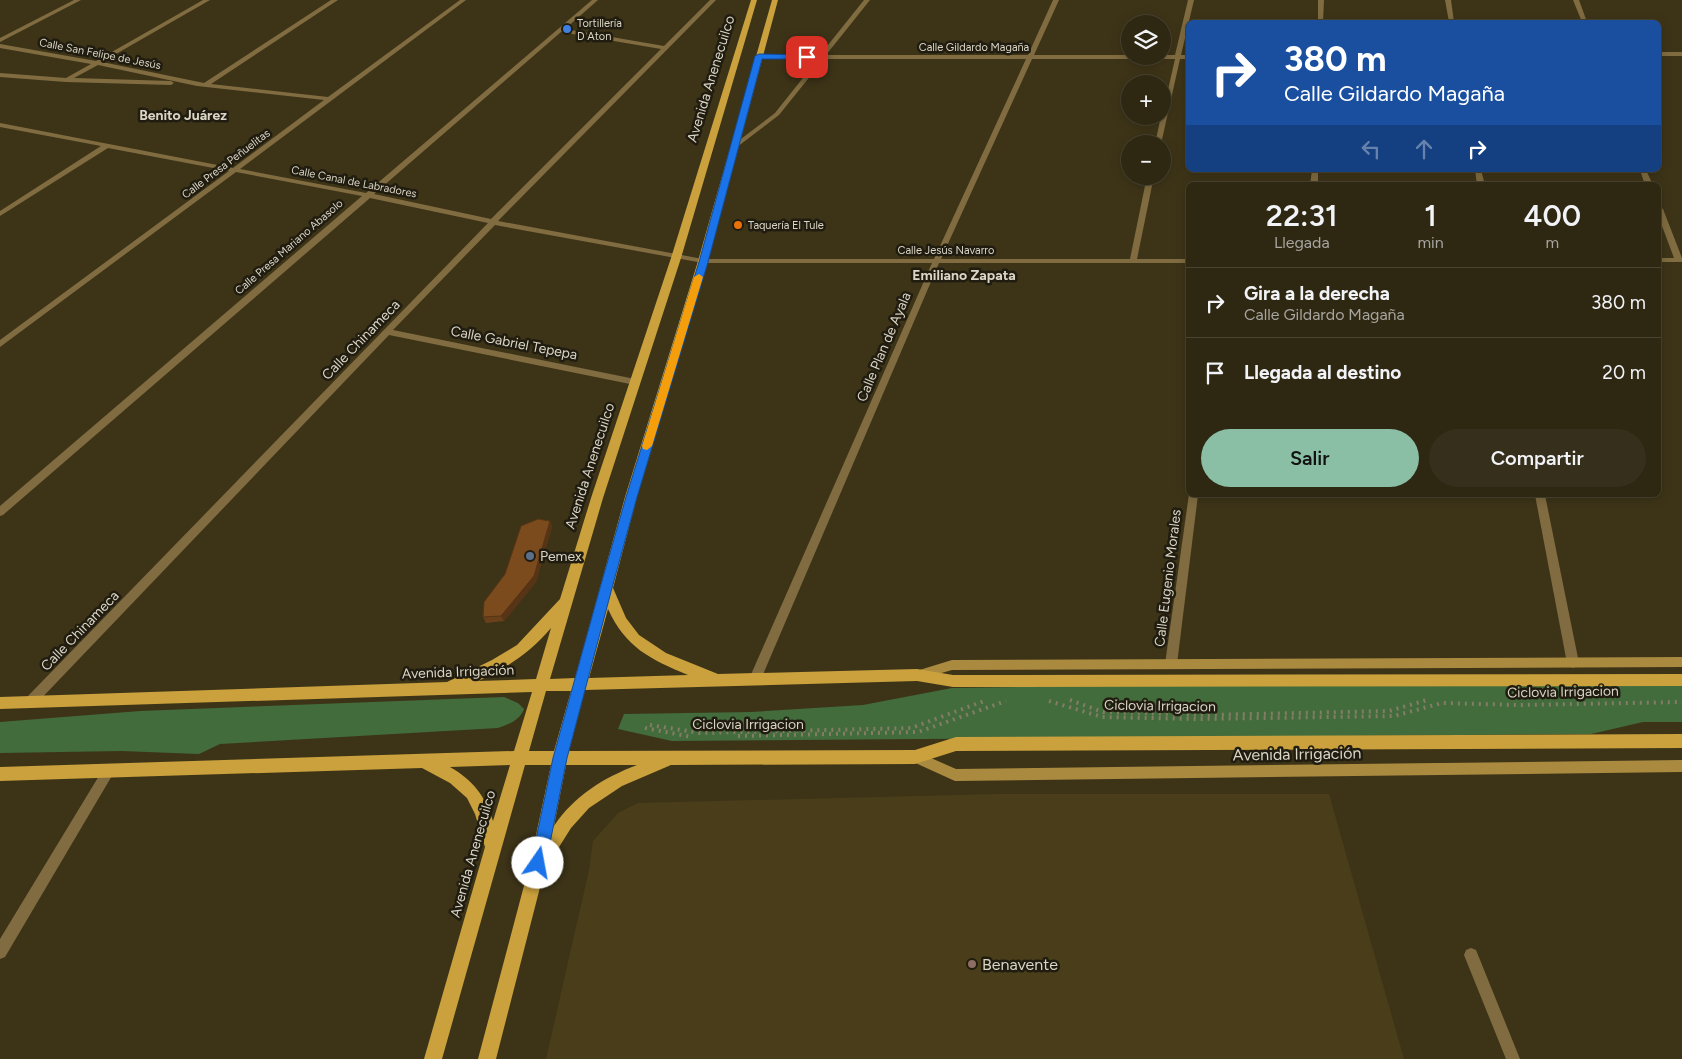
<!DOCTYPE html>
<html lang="es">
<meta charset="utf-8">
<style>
:root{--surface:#2e2712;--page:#362f1b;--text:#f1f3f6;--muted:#a7a59f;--line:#494432;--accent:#8abfa5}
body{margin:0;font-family:Figtree,sans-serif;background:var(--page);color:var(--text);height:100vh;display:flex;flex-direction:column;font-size:19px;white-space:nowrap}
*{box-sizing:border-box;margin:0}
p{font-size:16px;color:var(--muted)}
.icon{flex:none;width:28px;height:28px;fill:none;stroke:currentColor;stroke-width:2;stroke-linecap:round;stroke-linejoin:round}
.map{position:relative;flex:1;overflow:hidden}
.details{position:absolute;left:1186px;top:182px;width:475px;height:315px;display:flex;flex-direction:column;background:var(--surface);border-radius:8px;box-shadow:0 2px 12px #0003,0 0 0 1px var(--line)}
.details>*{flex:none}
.top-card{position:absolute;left:1186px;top:20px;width:475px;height:152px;border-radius:8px;box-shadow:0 2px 12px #0003,0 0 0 1px var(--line);background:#1a4fa0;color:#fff;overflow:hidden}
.buttons{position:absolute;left:1121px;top:15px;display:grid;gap:10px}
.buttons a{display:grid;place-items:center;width:50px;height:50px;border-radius:50%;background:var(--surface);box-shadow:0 2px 12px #0003,0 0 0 1px var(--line);font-size:25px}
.pin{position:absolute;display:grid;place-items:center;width:42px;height:42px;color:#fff;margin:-21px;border-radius:10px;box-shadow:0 2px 8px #0006}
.me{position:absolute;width:55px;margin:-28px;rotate:12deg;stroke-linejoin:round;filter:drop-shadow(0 0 4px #0008)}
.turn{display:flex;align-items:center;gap:18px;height:105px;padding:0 15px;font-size:22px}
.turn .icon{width:65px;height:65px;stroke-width:2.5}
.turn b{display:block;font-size:35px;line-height:42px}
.lanes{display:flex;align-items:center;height:48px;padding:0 15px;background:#0003;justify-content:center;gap:25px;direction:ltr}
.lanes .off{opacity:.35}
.eta{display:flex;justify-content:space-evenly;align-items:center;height:85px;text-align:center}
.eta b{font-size:30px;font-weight:600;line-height:35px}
.primary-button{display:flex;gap:10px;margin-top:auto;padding:10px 15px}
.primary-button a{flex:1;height:58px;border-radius:30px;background:var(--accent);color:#111;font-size:20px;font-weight:600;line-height:58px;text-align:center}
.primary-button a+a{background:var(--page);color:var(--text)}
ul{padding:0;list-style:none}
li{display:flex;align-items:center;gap:15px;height:70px;padding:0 15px;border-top:1px solid var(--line)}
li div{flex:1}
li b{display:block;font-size:19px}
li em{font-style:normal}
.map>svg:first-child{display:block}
.built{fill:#493e19}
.green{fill:#426c3c}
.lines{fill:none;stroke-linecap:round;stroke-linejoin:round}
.path{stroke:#847d66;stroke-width:4;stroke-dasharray:2 5;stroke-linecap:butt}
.street{fill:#806c40;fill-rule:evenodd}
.secondary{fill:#aa8a3f;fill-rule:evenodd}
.primary{fill:#caa13c;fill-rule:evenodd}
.wall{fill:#6a401a}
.shaded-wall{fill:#563415}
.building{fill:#7b4b1e;stroke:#563415}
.route{fill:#1a73e8;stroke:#114b97}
.slow{fill:#f59e0b}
.shop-dot{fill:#3f7fe0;stroke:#201c10;stroke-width:2}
.food-dot{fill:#e8710a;stroke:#201c10;stroke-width:2}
.service-dot{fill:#5c6f8a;stroke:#201c10;stroke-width:2}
.education-dot{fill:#8d6e63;stroke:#201c10;stroke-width:2}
.labels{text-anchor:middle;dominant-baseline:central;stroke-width:5;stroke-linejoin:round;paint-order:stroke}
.far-poi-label{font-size:11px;fill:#dad5c4;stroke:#201c10;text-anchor:start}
.far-street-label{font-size:11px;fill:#dad5c4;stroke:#201c10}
.street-label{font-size:14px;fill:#dad5c4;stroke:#201c10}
.far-quarter-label{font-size:14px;font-weight:bold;fill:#dad5c4;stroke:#201c10}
.poi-label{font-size:14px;fill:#dad5c4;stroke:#201c10;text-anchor:start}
.near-street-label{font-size:16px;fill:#dad5c4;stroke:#201c10}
.near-poi-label{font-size:16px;fill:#dad5c4;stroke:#201c10;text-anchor:start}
</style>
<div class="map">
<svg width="1682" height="1059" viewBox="0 0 1682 1059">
<rect width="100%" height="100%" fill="#3d3418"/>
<!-- built -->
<path class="built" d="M997,794H1329L1404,1059H546L589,870L593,841L618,813L638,803Z"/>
<!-- green -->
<g class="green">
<path d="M1366,682L1682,684V722H1643L1591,734L672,741L618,729L624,714L751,712L863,705L952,688Z"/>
<path d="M504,697L518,703L524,709C519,721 509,724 498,728L220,744L199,754L122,751L0,753V722L140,711Z"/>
</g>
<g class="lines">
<!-- path -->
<g class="path">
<path d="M1070,700L1103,712L1207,715L1389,711L1427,700"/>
<path d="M1049,701L1102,717L1197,719L1394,716L1442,703L1519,705L1682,702"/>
<path d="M650,725L700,733L911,728L987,700"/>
<path d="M645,728L692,737"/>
<path d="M738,736L918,732L1006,701"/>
</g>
<!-- street -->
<g class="street">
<path d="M74,0H81L0,42V38Z"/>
<path d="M203,0H210L102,62L204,83L331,0H338L211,84L328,97L460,0H466L240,169L366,193L592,0H598L565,29L664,46L710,0H716L498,221L703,259H934L1026,59H824L779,115L737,147H733V145L775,113L818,59H759L757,58V56L820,55L864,0H870L826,55H1028L1053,0H1059L1034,55H1175L1188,0H1194L1181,55H1189V59H1180L1161,144H1155L1161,116H1162L1175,59H1032L941,259H1130L1147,176H1154L1137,259H1189V263H939L761,679L759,683L755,684L751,683L749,679L932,263H703L495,225L393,330L635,379L639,382L638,384L635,385L389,335L35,705L31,706L27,705L25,701L27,697L488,223L370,198L3,515L0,516V506L362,196L236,172L0,347V340L229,171L108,148L0,216V211L101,146L0,127V123L233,168L324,100L197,86L98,65L74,78L171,81L174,83L171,85L66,82L0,77V73L66,78L91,64L0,48V44L96,61ZM561,32L661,49L491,219L374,194Z"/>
<path d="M1318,0H1324L1323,22H1318Z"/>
<path d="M1445,0H1451L1454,22H1449Z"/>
<path d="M1573,0H1579L1587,22H1582Z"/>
<rect x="1659" y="52" width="23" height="4"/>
<path d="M1312,170H1318V185H1310Z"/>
<path d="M1475,170H1481L1485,185H1477Z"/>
<path d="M1640,170H1646L1653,185H1645Z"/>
<path d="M1659,207L1663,209L1682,258V262H1659V258H1674L1659,218Z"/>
<path d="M1189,494L1198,495L1177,664L1175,667L1171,669L1167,667L1165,664Z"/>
<path d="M1535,495H1545L1579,663L1577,666L1573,668L1569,666L1567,663Z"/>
<path d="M109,764L113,766L115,770L113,774L5,957L0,959V939L105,766Z"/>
<path d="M1471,948L1476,950L1520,1059H1506L1464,955L1466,950Z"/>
</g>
<!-- secondary -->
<g class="secondary">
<path d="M1682,657V667L952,670L917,680L913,678L911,675L913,672L952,660Z"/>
<path d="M915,751L956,769L1682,760V772L955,781L911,761L909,757L911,753Z"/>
</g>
<!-- primary -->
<path class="primary" d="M751,0H757L681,258L603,498L550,679L575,678L625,497L698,261L772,0H778L708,261L637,497L613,588L626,618L639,635L666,653L718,674L917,669L953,675L1682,674V686L953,687L917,681L585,690L569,751L915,750L956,737L1682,734V748L956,751L915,764L671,765L622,786L589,808L571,828L549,863L546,864L496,1059H478L530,863L551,765H525L442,1059H424L485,847L475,814L467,798L450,783L422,768L0,781V767L514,751L532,692L0,709V697L447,682L492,660L517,645L560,599L591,498L671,258ZM608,609C626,648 650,659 688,675L589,678ZM551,628L536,679L478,681C507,668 531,652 551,628ZM546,691H571L554,751H529ZM510,765L493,821C485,796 473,780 450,767ZM566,765H637C603,778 574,796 554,826Z"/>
</g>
<!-- wall -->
<path class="wall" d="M550,521L552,527L536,582L504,621L486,623L483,617L505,574Z"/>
<!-- shaded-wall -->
<path class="shaded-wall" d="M550,521L552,527L536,582L504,621L501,616Z"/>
<!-- building -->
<path class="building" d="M538,519L550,521L534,576L501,616L483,617L484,602L505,574L521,526Z"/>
<!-- route -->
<path class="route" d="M759,54L807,55L810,57L807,59H762L708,262L637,497L612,588L567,758L546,863L544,868L538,870L533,868L531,863L553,758L600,588L626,497L699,262L755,56Z"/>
<!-- slow -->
<path class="slow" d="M699,274L703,277L652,446L647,450L643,449L642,446L694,277Z"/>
<!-- markers -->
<circle class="shop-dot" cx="567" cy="29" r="5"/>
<circle class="food-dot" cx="738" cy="225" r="5"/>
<circle class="service-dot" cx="530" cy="556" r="5"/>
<circle class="education-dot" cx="972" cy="964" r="5"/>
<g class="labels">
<!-- far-poi labels -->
<g class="far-poi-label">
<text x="577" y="23">Tortillería<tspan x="577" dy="13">D Aton</tspan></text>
<text x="748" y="225">Taquería El Tule</text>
</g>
<!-- far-street labels -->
<g class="far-street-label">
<text x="974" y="47">Calle Gildardo Magaña</text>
<text transform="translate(100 54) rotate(11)">Calle San Felipe de Jesús</text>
<text transform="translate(226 164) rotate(-37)">Calle Presa Peñuelitas</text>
<text transform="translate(354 182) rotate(11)">Calle Canal de Labradores</text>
<text transform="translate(289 247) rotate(-41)">Calle Presa Mariano Abasolo</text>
<text x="946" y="250">Calle Jesús Navarro</text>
</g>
<!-- street labels -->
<g class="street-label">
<text transform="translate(711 79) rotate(-73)">Avenida Anenecuilco</text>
<text transform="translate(361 340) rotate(-46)">Calle Chinameca</text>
<text transform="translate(514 343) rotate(11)">Calle Gabriel Tepepa</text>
<text transform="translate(884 347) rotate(-67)">Calle Plan de Ayala</text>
<text transform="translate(590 466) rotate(-72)">Avenida Anenecuilco</text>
<text transform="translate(1168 578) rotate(-83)">Calle Eugenio Morales</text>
<text transform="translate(80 631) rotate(-46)">Calle Chinameca</text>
<text transform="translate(458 672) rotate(-2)">Avenida Irrigación</text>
<text transform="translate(1563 692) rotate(-1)">Ciclovia Irrigacion</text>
<text transform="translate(1160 706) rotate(1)">Ciclovia Irrigacion</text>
<text x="748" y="724">Ciclovia Irrigacion</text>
<text transform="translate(473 854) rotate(-74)">Avenida Anenecuilco</text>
</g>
<!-- far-quarter labels -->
<g class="far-quarter-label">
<text x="183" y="115">Benito Juárez</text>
<text x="964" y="275">Emiliano Zapata</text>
</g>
<!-- poi labels -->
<g class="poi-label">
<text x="540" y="556">Pemex</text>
</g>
<!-- near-street labels -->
<g class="near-street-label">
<text transform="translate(1297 754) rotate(-1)">Avenida Irrigación</text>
</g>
<!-- near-poi labels -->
<g class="near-poi-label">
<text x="982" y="964">Benavente</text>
</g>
</g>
</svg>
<div class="buttons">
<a><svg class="icon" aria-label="layers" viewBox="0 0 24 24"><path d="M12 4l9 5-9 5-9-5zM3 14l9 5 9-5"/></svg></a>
<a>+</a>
<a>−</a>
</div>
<div class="pin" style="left:807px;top:57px;background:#d93025"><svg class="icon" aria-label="arrive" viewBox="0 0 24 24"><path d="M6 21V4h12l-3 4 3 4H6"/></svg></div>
<svg class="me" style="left:538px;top:863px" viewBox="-20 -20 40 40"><circle r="19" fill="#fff"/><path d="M0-13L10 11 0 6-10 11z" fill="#1a73e8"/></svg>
<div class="top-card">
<div class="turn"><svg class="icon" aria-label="right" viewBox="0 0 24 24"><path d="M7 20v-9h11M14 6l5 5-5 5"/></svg><div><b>380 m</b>Calle Gildardo Magaña</div></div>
<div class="lanes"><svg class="icon off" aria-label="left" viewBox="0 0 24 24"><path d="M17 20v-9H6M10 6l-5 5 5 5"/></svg><svg class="icon off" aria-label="ahead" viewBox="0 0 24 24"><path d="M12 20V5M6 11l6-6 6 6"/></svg><svg class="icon" aria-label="right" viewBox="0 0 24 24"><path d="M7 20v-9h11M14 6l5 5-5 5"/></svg></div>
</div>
<section class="details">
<div class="eta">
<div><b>22:31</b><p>Llegada</p></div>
<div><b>1</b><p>min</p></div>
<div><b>400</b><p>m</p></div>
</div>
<ul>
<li><svg class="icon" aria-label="right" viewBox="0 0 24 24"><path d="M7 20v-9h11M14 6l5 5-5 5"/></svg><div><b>Gira a la derecha</b><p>Calle Gildardo Magaña</p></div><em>380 m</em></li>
<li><svg class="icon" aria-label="arrive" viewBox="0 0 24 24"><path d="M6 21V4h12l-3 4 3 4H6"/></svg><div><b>Llegada al destino</b></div><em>20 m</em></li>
</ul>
<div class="primary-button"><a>Salir</a><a>Compartir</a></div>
</section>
</div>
